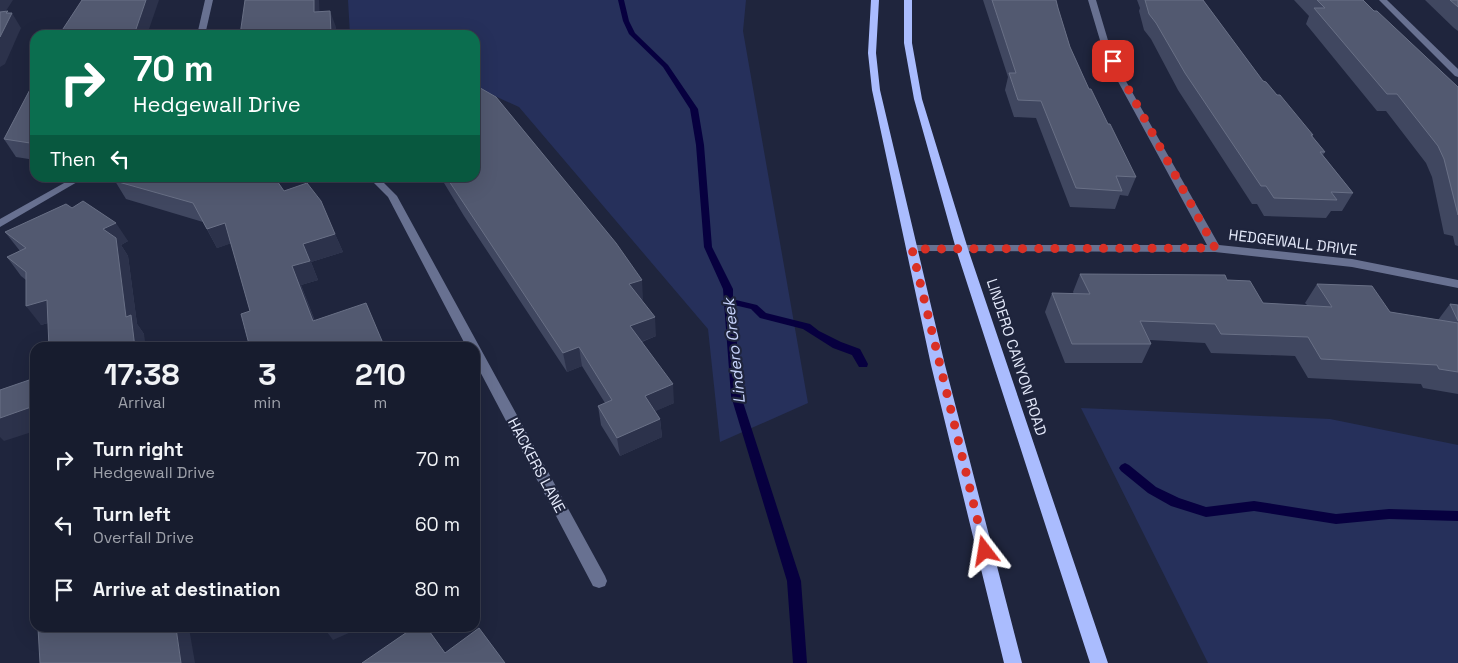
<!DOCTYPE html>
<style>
:root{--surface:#171c2e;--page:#202536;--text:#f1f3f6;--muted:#9ea1aa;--line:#363a4a}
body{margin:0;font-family:"Space Grotesk",sans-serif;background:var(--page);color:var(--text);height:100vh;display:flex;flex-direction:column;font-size:19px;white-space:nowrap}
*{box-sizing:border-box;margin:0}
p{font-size:16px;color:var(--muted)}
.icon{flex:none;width:28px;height:28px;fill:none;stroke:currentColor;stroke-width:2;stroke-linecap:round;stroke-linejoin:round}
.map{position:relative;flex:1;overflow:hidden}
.panel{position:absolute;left:30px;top:342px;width:450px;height:290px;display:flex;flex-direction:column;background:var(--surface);border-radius:15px;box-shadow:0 5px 20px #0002,0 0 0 1px var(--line)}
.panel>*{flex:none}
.guide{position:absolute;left:30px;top:30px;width:450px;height:152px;border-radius:15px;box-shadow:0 5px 20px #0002,0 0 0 1px var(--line);background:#0b6e4f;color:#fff;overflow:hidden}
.pin{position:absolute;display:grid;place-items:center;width:42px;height:42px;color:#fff;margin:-21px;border-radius:10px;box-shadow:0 2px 8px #0006}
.me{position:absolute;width:55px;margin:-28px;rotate:346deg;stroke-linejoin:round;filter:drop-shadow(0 0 4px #0008)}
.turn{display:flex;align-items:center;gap:18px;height:105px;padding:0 20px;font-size:22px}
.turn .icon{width:65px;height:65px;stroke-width:2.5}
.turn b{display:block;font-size:35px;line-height:42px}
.then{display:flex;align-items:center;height:48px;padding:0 20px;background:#0003;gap:10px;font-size:19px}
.eta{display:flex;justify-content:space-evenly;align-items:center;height:85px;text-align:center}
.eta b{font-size:30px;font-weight:800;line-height:35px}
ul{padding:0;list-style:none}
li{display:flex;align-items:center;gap:15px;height:65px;padding:0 20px}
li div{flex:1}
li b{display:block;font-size:19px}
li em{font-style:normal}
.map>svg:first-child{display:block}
.green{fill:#26305b}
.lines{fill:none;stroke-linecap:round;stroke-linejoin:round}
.stream{fill:#07003f;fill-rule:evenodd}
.minor{fill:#687191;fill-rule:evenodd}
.major{fill:#aabcfe;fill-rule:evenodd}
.wall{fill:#404760}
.shaded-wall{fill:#2c324b}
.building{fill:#525970;stroke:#697086}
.route{stroke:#d93025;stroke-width:9;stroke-dasharray:0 16.2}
.labels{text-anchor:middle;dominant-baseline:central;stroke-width:4.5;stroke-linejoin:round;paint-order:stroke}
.street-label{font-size:15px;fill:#e5eafb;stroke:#1f253d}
.water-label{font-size:16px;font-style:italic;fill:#cad6fe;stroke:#1f253d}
</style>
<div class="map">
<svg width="1458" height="663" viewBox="0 0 1458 663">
<rect width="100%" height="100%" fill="#1f253d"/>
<!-- green -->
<g class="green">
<path d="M348,0H746L743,31L808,403L720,442L708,329L519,107L475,87V35H350Z"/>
<path d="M1081,408L1330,419L1458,445V663H1208Z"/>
</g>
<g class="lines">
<!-- stream -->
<g class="stream">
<path d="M618,0H624L629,21L635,33L668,65L698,109L704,145L712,247L733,289V297L736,300L757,305L766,313L810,324L819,331L841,342L860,349L868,364L867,367H859L852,355L833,348L803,329L760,318L751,309L734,305L741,396L801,581L807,663H793L787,581L731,396L723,289L704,247L696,145L690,109L663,67L629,34L623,21Z"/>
<path d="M1125,463L1129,465L1156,487L1179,498L1206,507L1254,501L1336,514L1389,509L1458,511V521L1389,519L1336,524L1254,511L1206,517L1171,506L1148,493L1121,471L1119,468L1121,465Z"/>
</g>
<!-- minor -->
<g class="minor">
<path d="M205,0H213L205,35H197Z"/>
<path d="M1088,0H1096L1110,47L1123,76L1219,245L1352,259L1458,280V288L1352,267L1215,252L908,251L906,249L912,245H1207L1115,76L1102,47Z"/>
<path d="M1379,0H1387L1458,69V77L1455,76Z"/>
<path d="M73,178H84L0,227V219Z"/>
<path d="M369,178H379L397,196L605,576L607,581L605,586L599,588L593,586L475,362V348H467L388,197Z"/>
</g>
<!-- major -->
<g class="major">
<path d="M871,0H879L876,53L880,90L945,365L1022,663H1004L931,365L872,90L868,53Z"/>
<path d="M904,0H912V43L922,99L968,249L1108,663H1090L956,249L914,99L904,43Z"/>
</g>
</g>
<!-- wall -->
<g class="wall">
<path d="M983,0H1056L1058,8L1070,47L1089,89L1136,177L1128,196L1120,195L1115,209L1070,207L1036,118L1014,117L1005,90L1008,77Z"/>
<path d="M1137,0H1203L1263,81L1277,95L1313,135L1312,136L1325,152L1323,155L1353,193L1342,211H1331L1326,218L1264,216L1257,204H1252L1178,90L1151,39L1144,30L1139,11L1140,8Z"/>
<path d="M1294,0H1363L1374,11L1458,87V246L1455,245L1453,236L1444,234L1432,177L1426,163L1386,111H1377L1306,24L1309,16Z"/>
<path d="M1425,0H1458V31L1454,28Z"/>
<path d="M35,80V160L16,157L4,139Z"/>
<path d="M441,178H475L643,299L641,300L656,336L642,342L674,403L655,411L660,419L662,437L620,456L601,425L598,406L605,403L582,366L567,372L464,216Z"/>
<path d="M115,181L284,191L335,234L343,252L311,262L318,280L301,285L315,321L385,348L250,311L231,243L217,248L203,222L126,199Z"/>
<path d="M72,208L128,241L121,245L128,256L137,324L144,334L48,323L41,325L26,280L21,276L7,257L20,251L5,232Z"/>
<path d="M1080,274L1227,280L1263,303L1307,305L1305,303L1317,284L1390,312L1438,320L1450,304L1458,305V394L1423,388L1421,384L1308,378L1295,356L1211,353L1205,343L1150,340L1151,344L1142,363H1065L1045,312L1052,293L1074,294L1073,292Z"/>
</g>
<!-- shaded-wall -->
<g class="shaded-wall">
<path d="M0,0H13L2,17L0,28Z"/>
<path d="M146,0H159L147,35H134Z"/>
<path d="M314,0H319L320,28L314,12Z"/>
<path d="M8,11L10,16L12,13L21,28L5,64L0,67V37L6,13Z"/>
<path d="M330,11L336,27V35H330Z"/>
<path d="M35,139V151L30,143Z"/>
<path d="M116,223L128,241L121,245L128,256L137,324L144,334L146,348H135L126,317L103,229Z"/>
<path d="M225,223L235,242L217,248L207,229Z"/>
<path d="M335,234L343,252L311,262L318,280L301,285L322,340L313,321L292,266L303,244Z"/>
<path d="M642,280L643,299L631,303L629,284Z"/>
<path d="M47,300L61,319L41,325L26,306Z"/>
<path d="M655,317L656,336L632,345L630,326Z"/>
<path d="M579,347L582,366L567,372L563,353Z"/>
<path d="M673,384L674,403L647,415L645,396Z"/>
<path d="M34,406L35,431L4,441L0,437V418Z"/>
<path d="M660,419L662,437L620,456L617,438Z"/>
<path d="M176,628H189L195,663H181Z"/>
<path d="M324,628H360L333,640Z"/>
</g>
<!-- building -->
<g class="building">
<path d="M82,0H146L134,35H59Z"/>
<path d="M245,0H314V12L330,11L331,34L330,35H240Z"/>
<path d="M992,0H1056L1058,8L1070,47L1089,89H1091L1108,124H1110L1136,177L1116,176L1122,191L1076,188L1041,101L1018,100L1009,73H1016Z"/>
<path d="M1145,0H1203L1263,81L1266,82L1277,95H1280L1313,135H1311L1325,152H1320L1353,193L1331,192L1337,200L1274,198L1266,186H1261L1185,73L1156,23L1149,14Z"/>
<path d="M1317,0H1363L1374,11H1377L1458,87V215L1444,159L1438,146L1397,94H1387L1314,8H1325Z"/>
<path d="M1450,0H1458V7Z"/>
<path d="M8,11L6,13H12L0,37V12Z"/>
<path d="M35,80V139L30,143L4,139Z"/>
<path d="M475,85L496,97L616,243L642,280L629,284L655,317L630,326L673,384L645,396L660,419L617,438L598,406L612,400L579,347L563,353L447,178H475Z"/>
<path d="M121,178H275L284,191L307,183L321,201L335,234L303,244L310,261L292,266L313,321L366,303L385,348H250L241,314L250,311L225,223L207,229L193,203L115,181Z"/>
<path d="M83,201L116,223L103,229L116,238L126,317L131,315L135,348H49L47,300L26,306V272L7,257L26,248L5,232L66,204L72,208Z"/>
<path d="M1080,274L1225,275L1227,280L1250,281L1263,303L1332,307L1317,284L1372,286L1390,312L1458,323V372L1439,369L1437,365L1321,359L1308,337L1221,334L1215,324L1140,321L1151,344H1072L1052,293L1090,294Z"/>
<path d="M1450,304L1458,305V321Z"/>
<path d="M35,378V460L34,461V406L0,418V390Z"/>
<path d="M38,628H176L181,663H40Z"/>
<path d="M413,628H427L445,653L479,628L505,663H362Z"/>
</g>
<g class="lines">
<!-- route -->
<path class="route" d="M985,551L912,249L1215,248L1113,61"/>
</g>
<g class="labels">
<!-- street labels -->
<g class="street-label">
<text transform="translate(1293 242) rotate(7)">HEDGEWALL DRIVE</text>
<text transform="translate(1017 357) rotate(72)">LINDERO CANYON ROAD</text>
<text transform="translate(537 465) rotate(62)">HACKERS LANE</text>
</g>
<!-- water labels -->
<g class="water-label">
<text transform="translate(734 351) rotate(-96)">Lindero Creek</text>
</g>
</g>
</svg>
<div class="pin" style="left:1113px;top:61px;background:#d93025"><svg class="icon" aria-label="arrive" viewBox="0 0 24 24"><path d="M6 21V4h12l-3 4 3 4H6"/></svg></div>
<svg class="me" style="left:985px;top:551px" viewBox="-20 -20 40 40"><path d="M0-17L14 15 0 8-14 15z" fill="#d93025" stroke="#fff" stroke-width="4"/></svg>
<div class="guide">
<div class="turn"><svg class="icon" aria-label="right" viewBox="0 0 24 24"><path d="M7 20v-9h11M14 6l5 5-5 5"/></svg><div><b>70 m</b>Hedgewall Drive</div></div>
<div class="then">Then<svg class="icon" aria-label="left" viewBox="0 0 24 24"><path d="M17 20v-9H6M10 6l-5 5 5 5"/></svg></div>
</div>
<section class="panel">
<div class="eta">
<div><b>17:38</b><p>Arrival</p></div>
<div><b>3</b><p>min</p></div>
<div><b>210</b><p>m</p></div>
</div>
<ul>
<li><svg class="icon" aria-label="right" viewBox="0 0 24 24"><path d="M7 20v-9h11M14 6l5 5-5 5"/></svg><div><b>Turn right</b><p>Hedgewall Drive</p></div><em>70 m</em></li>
<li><svg class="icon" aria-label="left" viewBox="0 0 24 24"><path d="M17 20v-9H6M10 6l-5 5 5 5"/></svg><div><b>Turn left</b><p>Overfall Drive</p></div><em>60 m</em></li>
<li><svg class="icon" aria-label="arrive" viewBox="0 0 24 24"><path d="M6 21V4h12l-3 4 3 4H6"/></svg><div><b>Arrive at destination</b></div><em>80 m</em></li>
</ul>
</section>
</div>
